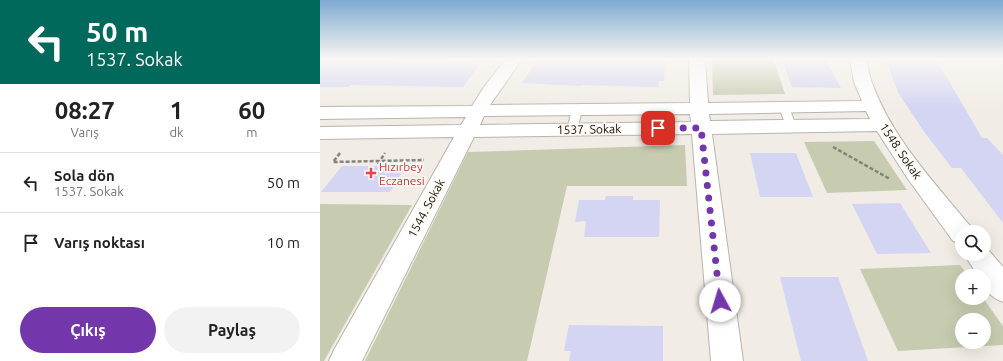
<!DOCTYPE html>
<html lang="tr">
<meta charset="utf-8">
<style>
:root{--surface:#fff;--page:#f2f2f2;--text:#222;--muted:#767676;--line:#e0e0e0;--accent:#7336ab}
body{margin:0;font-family:Ubuntu,sans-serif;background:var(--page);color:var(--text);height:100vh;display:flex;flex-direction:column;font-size:15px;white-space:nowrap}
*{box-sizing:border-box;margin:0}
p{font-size:13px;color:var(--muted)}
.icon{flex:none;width:22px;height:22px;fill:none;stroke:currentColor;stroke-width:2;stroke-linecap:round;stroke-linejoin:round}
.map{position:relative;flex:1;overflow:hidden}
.panel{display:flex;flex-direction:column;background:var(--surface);width:320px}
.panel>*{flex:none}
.guide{background:#00695c;color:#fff;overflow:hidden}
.fabs{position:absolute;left:635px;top:225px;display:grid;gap:8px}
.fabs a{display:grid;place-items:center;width:36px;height:36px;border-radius:50%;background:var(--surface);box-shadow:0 4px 16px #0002;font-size:20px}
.pin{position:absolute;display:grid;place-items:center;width:34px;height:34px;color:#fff;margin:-17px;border-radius:8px;box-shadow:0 2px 6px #0006}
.me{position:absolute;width:44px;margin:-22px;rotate:354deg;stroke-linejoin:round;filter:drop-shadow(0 0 3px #0008)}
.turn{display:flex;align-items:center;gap:14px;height:84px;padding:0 20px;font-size:18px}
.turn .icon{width:52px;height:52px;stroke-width:2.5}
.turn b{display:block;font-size:28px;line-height:34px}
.eta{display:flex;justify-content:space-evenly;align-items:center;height:68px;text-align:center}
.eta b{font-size:24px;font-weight:600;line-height:28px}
.primary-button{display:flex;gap:8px;margin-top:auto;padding:8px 20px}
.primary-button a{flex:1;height:46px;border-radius:24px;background:var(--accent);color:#fff;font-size:16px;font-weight:600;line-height:46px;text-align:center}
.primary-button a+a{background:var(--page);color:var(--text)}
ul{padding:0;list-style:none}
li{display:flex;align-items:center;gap:12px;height:60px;padding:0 20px;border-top:1px solid var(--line)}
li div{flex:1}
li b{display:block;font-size:15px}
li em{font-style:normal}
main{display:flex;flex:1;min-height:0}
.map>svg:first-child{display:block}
.green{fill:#c7ccb0;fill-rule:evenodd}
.building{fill:#d3d5f3}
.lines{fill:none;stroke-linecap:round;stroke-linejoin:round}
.lane-casing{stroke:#b9b4ad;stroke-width:2}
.street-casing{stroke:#b9b4ad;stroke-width:2}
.path{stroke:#85827d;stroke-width:2.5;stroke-dasharray:4 2;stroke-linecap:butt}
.lane{fill:#fff;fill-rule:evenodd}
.street{fill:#fff;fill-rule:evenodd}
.route{stroke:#7336ab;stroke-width:7;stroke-dasharray:0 12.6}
.health-dot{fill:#e0444e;stroke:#fff9f2;stroke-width:1.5}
.labels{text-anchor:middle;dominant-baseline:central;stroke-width:3.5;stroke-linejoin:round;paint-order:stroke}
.street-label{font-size:12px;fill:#11100d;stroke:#fff9f2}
.health-label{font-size:12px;fill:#be3a42;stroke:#fff9f2;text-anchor:start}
</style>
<main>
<section class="panel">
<div class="guide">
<div class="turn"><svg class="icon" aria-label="left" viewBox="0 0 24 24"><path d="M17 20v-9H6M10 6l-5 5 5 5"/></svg><div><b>50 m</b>1537. Sokak</div></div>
</div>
<div class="eta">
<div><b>08:27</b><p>Varış</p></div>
<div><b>1</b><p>dk</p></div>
<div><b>60</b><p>m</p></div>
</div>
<ul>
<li><svg class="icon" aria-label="left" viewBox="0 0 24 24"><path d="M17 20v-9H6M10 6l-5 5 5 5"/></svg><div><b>Sola dön</b><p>1537. Sokak</p></div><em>50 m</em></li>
<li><svg class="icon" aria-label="arrive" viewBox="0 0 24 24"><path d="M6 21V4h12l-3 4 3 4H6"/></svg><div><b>Varış noktası</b></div><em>10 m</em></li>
</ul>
<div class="primary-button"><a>Çıkış</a><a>Paylaş</a></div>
</section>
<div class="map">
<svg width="683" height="361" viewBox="0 0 683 361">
<rect width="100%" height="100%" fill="#f1ece5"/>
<!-- green -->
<g class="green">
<path d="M392,59H426L454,61L465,94L393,95Z"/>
<path d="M554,141L587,190L507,193L484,142Z"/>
<path d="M365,145L367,186H247L207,361H45L148,152Z"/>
<path d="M0,204L92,205L4,361H0Z"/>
<path d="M640,265L648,276H642V298H663L683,326V345L578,351L540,269ZM642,320H664V342H642Z"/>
</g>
<!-- building -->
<g class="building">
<path d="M0,59H69L66,62L160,64L143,87L30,85L28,87H0Z"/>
<path d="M218,59H345L344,81H339L338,87L262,85L261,86L202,83Z"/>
<path d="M565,59H616L662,138H667L683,155V223L641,168H632L605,133L579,94Z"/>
<path d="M462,60L506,61L521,88L472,87Z"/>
<path d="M430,153H476L493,197H440Z"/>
<path d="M22,166H86L70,192H1Z"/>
<path d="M286,196H313V200H340L339,237H264L266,221L255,222L259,200H285Z"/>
<path d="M580,203L611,253L557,254L532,204Z"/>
<path d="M460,277H518L548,361H481Z"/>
<path d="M249,325L343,326V361H249L251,351H244Z"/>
</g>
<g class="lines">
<!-- lane casing -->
<g class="lane-casing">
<g id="lane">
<path d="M464,104L469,107L476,126L475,128L471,129L466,126L459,107Z"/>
<path d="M257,107L262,110L257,130L252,133L248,132L247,130L252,110Z"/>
</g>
</g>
<!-- street casing -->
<g class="street-casing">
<g id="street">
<path d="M186,59H202L170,105L370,103L369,59H385L388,103L542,101L534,82L530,59H546C548,67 549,75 552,83C572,138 614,182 651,227L653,232H642V244L633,241L588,179L557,131L392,134L423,361H391L372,134L154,137L42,361H9L14,350L134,137L0,139V127L141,125L146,117L0,119V107L152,106L164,87ZM546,111L550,119L390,121L389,114ZM370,114L371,122L160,125L164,116Z"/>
<path d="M664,245L683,267V302C670,297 664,290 664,276H658L644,254H664Z"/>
</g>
</g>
<!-- path -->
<g class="path">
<path d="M513,147L570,179"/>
<path d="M20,153L13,162L104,160"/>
<path d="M58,164L65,153"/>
</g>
<!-- lane -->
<use href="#lane" class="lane"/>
<!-- street -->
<use href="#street" class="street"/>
</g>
<!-- sky -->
<linearGradient id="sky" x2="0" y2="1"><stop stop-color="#7eaad1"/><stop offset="0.54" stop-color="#f9f6f3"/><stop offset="1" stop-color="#f9f6f3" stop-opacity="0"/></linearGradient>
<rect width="683" height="109" fill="url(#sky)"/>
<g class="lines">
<!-- route -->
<path class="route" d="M338,128H381L400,301"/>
</g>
<!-- markers -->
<path class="health-dot" d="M49 167h4v4h4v4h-4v4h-4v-4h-4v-4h4z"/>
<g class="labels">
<!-- street labels -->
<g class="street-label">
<text transform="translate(269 129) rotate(-1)">1537. Sokak</text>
<text transform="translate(581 151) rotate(56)">1548. Sokak</text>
<text transform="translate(106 208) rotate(-62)">1544. Sokak</text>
</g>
<!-- health labels -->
<g class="health-label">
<text x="59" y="166">Hızırbey<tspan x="59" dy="14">Eczanesi</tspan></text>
</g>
</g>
</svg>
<div class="fabs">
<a><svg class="icon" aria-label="search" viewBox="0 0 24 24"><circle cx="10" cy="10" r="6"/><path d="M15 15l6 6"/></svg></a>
<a>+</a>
<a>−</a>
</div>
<div class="pin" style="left:338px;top:128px;background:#d93025"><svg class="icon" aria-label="arrive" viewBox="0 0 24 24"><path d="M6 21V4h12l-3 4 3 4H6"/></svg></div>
<svg class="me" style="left:400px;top:301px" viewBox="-20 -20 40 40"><circle r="19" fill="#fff"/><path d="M0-13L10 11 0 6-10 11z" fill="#7336ab"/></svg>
</div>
</main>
